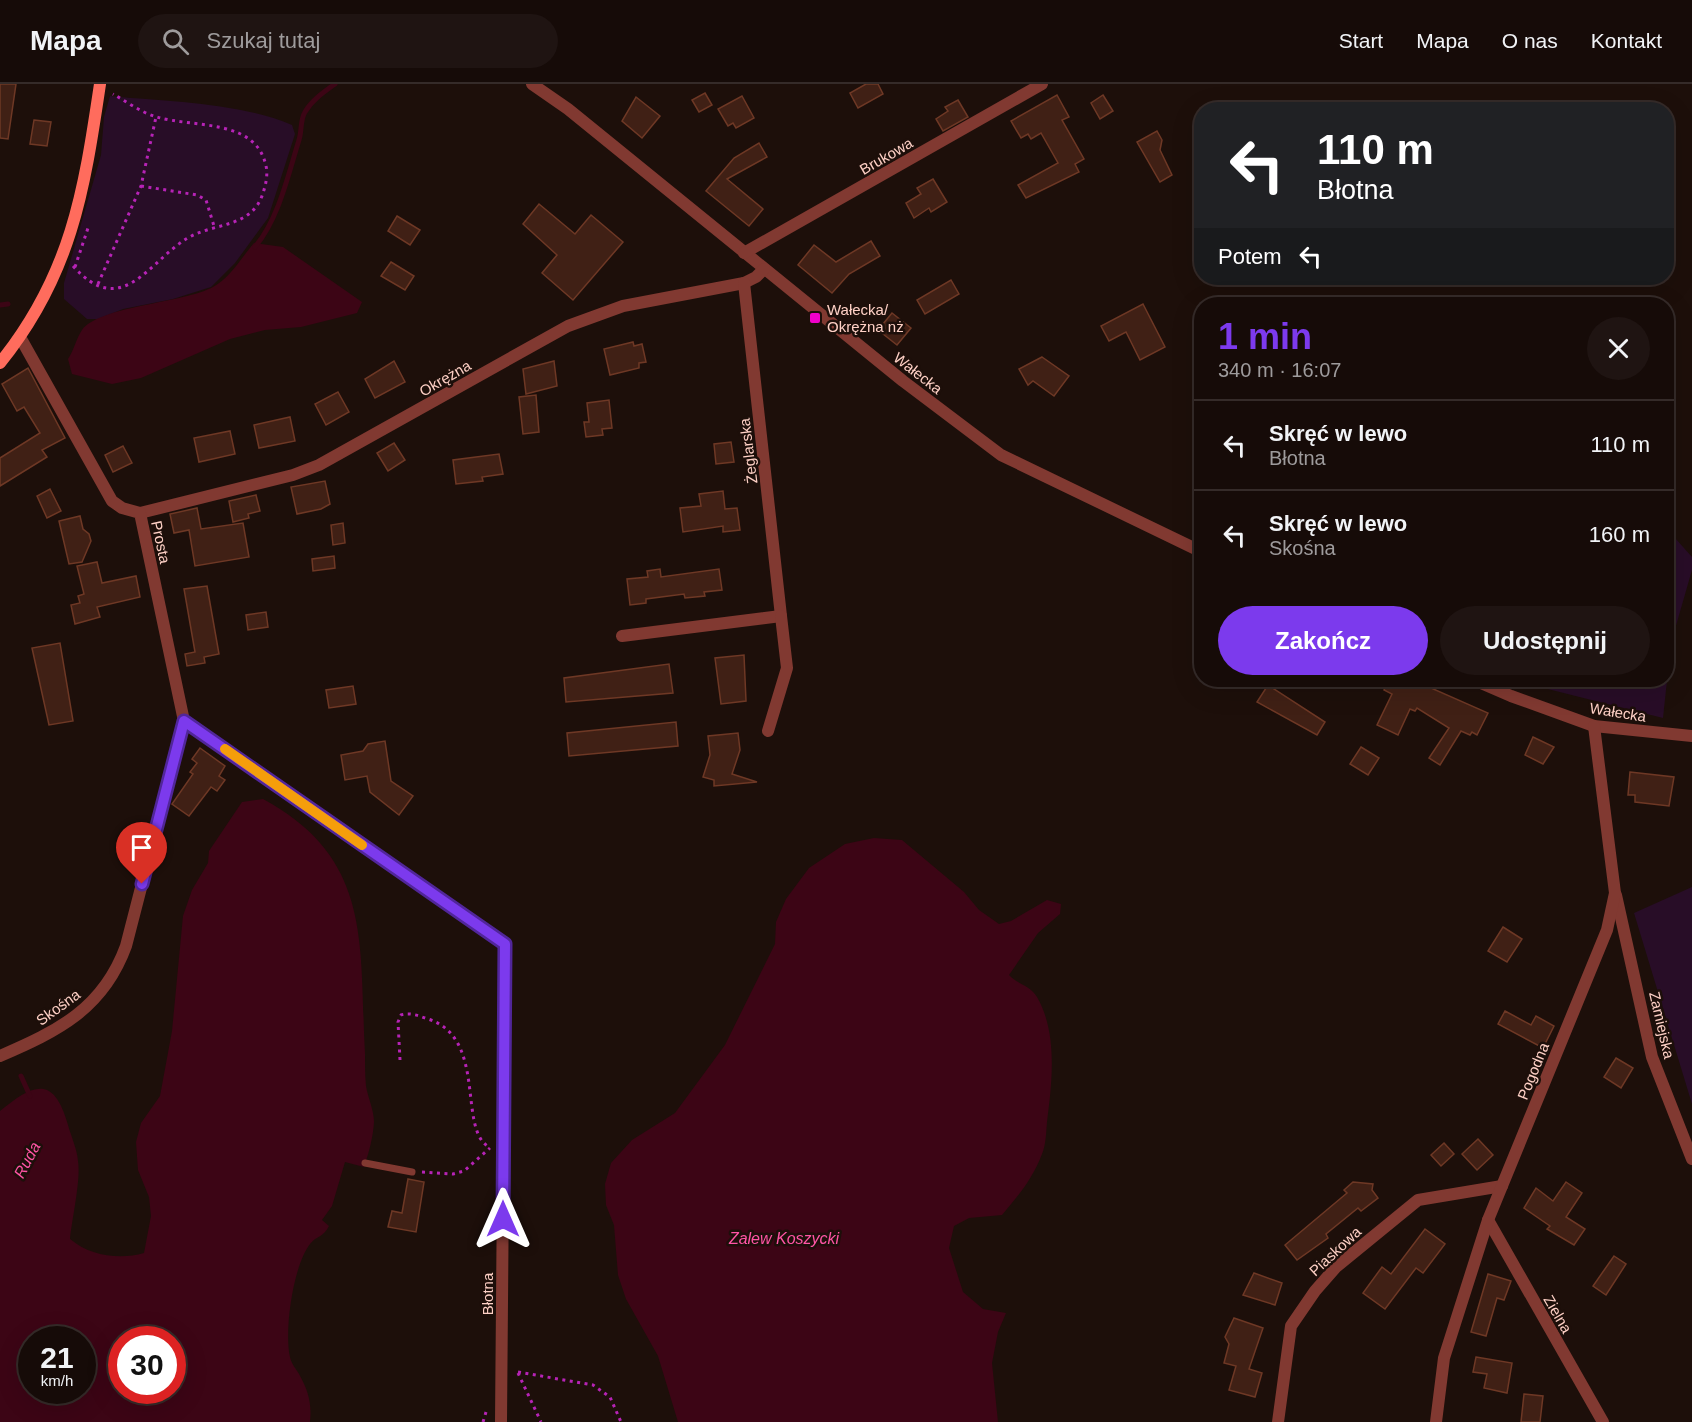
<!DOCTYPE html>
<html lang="pl">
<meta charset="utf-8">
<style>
:root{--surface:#160b08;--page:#1f1412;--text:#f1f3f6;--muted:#9e9b9c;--line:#352b29;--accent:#7c3aed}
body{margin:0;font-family:Arial,sans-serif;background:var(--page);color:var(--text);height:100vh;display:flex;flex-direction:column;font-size:22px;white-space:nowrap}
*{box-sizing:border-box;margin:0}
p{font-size:20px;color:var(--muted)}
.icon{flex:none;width:33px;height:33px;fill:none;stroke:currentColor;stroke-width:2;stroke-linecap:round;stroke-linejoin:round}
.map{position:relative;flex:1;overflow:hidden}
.drawer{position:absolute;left:1194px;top:213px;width:480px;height:390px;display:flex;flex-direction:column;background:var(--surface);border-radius:24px;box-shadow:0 6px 24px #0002,0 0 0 2px var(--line)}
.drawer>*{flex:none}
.hud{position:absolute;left:1194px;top:18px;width:480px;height:183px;border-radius:24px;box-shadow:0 6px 24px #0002,0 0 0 2px var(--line);background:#202124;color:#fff;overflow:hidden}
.speed{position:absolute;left:18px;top:1242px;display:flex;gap:12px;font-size:30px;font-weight:700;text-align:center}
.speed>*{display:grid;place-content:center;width:78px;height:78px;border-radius:50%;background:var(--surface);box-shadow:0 6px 24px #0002,0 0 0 2px var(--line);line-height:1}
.speed small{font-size:15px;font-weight:400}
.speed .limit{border:9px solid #d22;background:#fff;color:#111}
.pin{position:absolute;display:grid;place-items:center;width:51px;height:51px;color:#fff;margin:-62px -26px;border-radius:50% 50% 50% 0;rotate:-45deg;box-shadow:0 0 6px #0007}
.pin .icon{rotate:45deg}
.me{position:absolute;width:66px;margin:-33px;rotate:0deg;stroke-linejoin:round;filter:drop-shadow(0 0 4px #0008)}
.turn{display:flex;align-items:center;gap:21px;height:126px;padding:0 24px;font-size:27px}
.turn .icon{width:78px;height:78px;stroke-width:2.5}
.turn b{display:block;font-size:42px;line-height:51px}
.then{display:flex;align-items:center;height:57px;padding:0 24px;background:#0003;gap:12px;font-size:22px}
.round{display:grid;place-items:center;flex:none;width:63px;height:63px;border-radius:32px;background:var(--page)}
.head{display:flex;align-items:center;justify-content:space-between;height:102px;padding:0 24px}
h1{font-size:36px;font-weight:700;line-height:45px;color:var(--accent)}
.cta{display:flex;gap:12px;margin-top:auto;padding:12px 24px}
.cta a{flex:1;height:69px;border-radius:36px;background:var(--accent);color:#fff;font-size:24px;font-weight:700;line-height:69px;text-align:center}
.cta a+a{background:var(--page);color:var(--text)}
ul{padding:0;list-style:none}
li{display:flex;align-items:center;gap:18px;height:90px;padding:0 24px;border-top:2px solid var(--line)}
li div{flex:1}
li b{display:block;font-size:22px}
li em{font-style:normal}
header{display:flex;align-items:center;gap:36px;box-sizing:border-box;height:84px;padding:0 30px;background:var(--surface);border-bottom:2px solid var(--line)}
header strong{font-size:28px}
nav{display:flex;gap:33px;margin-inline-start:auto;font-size:21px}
.search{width:420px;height:54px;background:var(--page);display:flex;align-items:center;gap:15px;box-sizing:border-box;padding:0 21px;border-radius:33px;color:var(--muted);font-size:22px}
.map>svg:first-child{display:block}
.green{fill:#280d27}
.water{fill:#3c0515;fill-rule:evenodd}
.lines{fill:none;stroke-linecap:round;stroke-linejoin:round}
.stream{stroke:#3c0515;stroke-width:5}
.building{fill:#402015;stroke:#6e3825;stroke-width:1.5}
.path{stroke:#b623b6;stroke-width:3;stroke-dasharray:3 4.5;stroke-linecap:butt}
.lane{stroke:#813931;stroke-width:7}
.street{stroke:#813931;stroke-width:12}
.secondary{stroke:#ff6c5d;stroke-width:12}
.route-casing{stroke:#51269a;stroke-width:15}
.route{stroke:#7c3aed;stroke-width:10}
.slow{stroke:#f59e0b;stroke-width:10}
.poi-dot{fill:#f100c9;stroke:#1d0f0a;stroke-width:2}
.labels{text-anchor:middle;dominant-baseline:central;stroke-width:5;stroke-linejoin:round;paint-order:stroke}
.street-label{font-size:15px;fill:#ffd1c6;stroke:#1d0f0a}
.poi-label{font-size:15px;fill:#ffd1c6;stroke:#1d0f0a;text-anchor:start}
.water-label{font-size:16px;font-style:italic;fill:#ff54a5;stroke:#1d0f0a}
</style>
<header>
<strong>Mapa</strong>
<div class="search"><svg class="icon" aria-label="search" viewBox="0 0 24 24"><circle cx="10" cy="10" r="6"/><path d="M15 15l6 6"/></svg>Szukaj tutaj</div>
<nav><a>Start</a><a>Mapa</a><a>O nas</a><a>Kontakt</a></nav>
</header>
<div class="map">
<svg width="1692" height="1338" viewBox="0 0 1692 1338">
<rect width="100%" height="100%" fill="#1d0f0a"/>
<!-- green -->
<g class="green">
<path d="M110,12C170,18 237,18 292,41L295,50L268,134L235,179L211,203L173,215L123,225L98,235H87L64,215V199L101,71L104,33Z"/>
<path d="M1667,445L1692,473V486L1671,559L1663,634L1516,597L1666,596Z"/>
<path d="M1692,803V1020L1634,829Z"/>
</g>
<!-- water -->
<g class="water">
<path d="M254,159L283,163L362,218L357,229L301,243L265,246L230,255L141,294L112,300L72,290L68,275C74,266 76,255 82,246C99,222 184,219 213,203C229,195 242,173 254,159Z"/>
<path d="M263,715C374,775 359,861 365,970C365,981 365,992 366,1002C368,1014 374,1026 374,1038C373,1054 369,1068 364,1083L345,1078L332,1122L322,1136L329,1142C324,1153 316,1152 310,1160C293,1182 284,1247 290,1273C291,1279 296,1285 299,1290C308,1306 312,1319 310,1338H0V1027C34,999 54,991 68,1041C71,1052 77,1065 78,1077C81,1096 72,1135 70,1155C90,1172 120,1176 144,1169L151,1132L149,1113L138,1086L136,1058L141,1039L160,1012L172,947L183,832L192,806L208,779L209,767L242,718ZM32,1256H82V1306H32ZM122,1256H172V1306H122Z"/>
<path d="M874,754L902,756L964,808L979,826L999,840L1011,837L1047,816L1061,820L1060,830L1038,849L1009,891C1017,900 1031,902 1037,913C1058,949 1052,999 1047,1038C1046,1049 1046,1061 1042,1070C1033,1094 1019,1111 1002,1131L969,1134L954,1142L949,1164L963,1208L983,1225L1006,1229L998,1248L992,1279L998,1338H678L658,1272L626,1215L618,1191L614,1141L606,1121L605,1100L611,1079L632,1056L675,1029L725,961L775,860L776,838L786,815L809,784L845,760Z"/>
</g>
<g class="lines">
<!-- stream -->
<g class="stream">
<path d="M255,163C279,134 288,91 299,56C302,47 300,36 305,28C312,16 324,8 335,0"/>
<path d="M0,221L8,220"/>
<path d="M21,992L30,1012"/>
</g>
</g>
<!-- building -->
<g class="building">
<path d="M0,0H16L8,55L0,54Z"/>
<path d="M866,0H878L883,10L858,24L850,9Z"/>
<path d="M705,9L712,21L699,28L692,16Z"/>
<path d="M1057,11L1069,33L1062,36L1084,75L1075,80L1079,88L1026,114L1018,101L1058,79L1041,49L1031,55L1028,50L1021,54L1011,37Z"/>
<path d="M1103,11L1113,27L1100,35L1091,19Z"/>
<path d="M742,12L754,34L736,44L733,39L728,42L718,25Z"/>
<path d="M636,13L660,32L642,54L622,37Z"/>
<path d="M958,16L968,33L943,47L936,35L948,27L945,23Z"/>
<path d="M34,36L51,38L47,62L30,60Z"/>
<path d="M1157,47L1162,56L1160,66L1172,91L1160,98L1137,58Z"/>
<path d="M759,59L767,73L727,95L763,125L749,142L706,107L734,74Z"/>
<path d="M933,95L947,118L931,128L929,124L914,134L906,119L921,110L917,104Z"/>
<path d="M539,120L575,150L591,131L623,158L573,216L542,189L557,171L523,140Z"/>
<path d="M397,132L420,146L410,161L388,147Z"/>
<path d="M871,157L880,172L849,190L832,209L798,181L814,161L836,178Z"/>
<path d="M391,178L414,192L405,206L381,192Z"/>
<path d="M951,196L959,210L925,230L917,216Z"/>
<path d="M1143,220L1165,263L1140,276L1126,248L1109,257L1101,242Z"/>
<path d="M892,229L911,244L897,261L878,246Z"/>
<path d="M633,258L634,262L642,260L646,278L639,279V284L610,291L604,265Z"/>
<path d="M1042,273L1069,292L1054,312L1033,297L1028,301L1019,285Z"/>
<path d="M394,277L405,298L375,314L365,295Z"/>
<path d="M554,277L557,302L526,310L523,285Z"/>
<path d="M28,284L65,354L42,366L47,373L0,402V374L40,349L24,323L17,327L2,300Z"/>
<path d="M338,308L349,328L326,341L315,320Z"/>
<path d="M536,311L539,348L523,350L519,313Z"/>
<path d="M609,316L612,344L602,345L603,351L586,353L584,338H589L587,319Z"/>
<path d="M290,333L295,357L259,364L254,341Z"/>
<path d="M230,347L235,370L199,378L194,354Z"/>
<path d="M731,358L734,378L716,380L714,360Z"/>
<path d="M394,359L405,376L388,387L377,369Z"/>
<path d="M123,362L132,379L113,388L105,371Z"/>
<path d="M499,370L503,390L482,393L483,397L456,400L453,376Z"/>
<path d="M325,397L330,420L321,425L297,430L291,403Z"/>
<path d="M50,405L61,427L47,434L37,412Z"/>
<path d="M723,407L725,425L737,424L740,446L723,448V442L683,448L680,424L701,422L699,410Z"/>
<path d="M256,411L260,427L248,430L249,434L233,438L229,417Z"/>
<path d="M197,424L201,445L243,439L249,473L195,482L189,446L174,449L170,430Z"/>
<path d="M80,432L83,445L89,450L91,457L82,478L69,480L59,437Z"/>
<path d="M343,439L345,459L333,461L331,441Z"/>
<path d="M334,472L335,484L313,487L312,475Z"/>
<path d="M97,478L102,499L136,492L140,513L97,523L100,533L75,540L71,521L80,519L78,512L84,510L77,482Z"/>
<path d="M660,485L661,493L719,485L722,506L704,508L705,512L685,514L684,510L646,515V519L630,521L627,495L648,493L647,487Z"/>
<path d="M207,502L219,570L204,573L205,579L187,582L185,570L195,568L184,505Z"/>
<path d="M266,528L268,543L248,546L246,531Z"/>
<path d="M60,559L73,637L49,641L32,564Z"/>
<path d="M744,571L746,617L721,620L715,574Z"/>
<path d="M669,580L673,609L566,618L564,594Z"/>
<path d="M1389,596H1413L1488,629L1477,651L1472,648L1470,651L1461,647L1440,681L1429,674L1449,644L1417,624L1415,627L1410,625L1398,651L1377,641L1392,610L1384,606Z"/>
<path d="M1268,601L1325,638L1317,651L1257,618Z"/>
<path d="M353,602L356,620L329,624L326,606Z"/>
<path d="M676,638L678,662L569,672L567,649Z"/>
<path d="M738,649L740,666L732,690L757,698L714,702V696L703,693L710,671L708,652Z"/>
<path d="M1533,653L1554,663L1543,680L1525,671Z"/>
<path d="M385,657L391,697L413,712L399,731L370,708L367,692L345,696L341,671L363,667L368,660Z"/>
<path d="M1361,663L1379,674L1368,691L1350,680Z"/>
<path d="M200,664L225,682L219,692L225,696L217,707L211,703L189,732L172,720L193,690L190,688L197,679L192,675Z"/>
<path d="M1630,688L1674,693L1669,722L1635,718V711H1628Z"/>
<path d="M1503,843L1522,855L1507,878L1488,867Z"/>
<path d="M1505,927L1531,941L1536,932L1554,942L1543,964L1498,940Z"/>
<path d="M1616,974L1633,984L1621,1004L1604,993Z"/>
<path d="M1478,1055L1493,1071L1477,1086L1462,1070Z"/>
<path d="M1444,1059L1454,1070L1441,1082L1431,1071Z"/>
<path d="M408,1095L424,1098L416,1148L388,1143L392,1127L402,1129Z"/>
<path d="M1353,1098L1373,1100L1372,1106L1378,1114L1361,1127L1358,1124L1326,1150L1328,1154L1297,1176L1285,1161L1347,1109L1344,1106Z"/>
<path d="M1566,1098L1582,1109L1566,1133L1585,1145L1574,1161L1547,1145L1550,1142L1524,1124L1536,1104L1553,1117Z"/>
<path d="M1425,1145L1445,1160L1423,1189L1416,1184L1385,1225L1363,1209L1382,1183L1391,1190Z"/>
<path d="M1614,1172L1626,1180L1606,1211L1593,1202Z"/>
<path d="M1254,1189L1282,1199L1275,1221L1243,1211Z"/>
<path d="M1488,1190L1511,1197L1504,1216L1497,1214L1486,1252L1471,1248Z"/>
<path d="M1234,1234L1263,1244L1249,1285L1262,1289L1255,1313L1229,1306L1236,1282L1224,1279L1229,1260L1225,1253Z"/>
<path d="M1476,1273L1512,1279L1507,1309L1484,1304L1487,1290L1473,1288Z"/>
<path d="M1524,1310L1543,1312L1540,1338H1521Z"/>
</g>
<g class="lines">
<!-- path -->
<g class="path">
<path d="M141,102L197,111L206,116L214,142"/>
<path d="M73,182C121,236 148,179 186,155C213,138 252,145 263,109C266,100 268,90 266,82C256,34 193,44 157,33C142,29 127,18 113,10"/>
<path d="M75,183L89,141"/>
<path d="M98,200L141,102L156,33"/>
<path d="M400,976L398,938L401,931C410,928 419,932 428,935C488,954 457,1045 489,1063"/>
<path d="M422,1088L453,1090L464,1087L490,1064"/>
<path d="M518,1288L593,1301L610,1313L621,1338"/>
<path d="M518,1289L541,1338"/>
<path d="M483,1338L486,1328"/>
</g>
<!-- lane -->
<path class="lane" d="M365,1079L412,1088"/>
<!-- street -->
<g class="street">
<path d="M532,0L568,25L903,297L1001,371L1202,468"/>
<path d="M744,169L1042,0"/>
<path d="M140,429L293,391L319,381L568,242L623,222L744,199L756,193L764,185"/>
<path d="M622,552L781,532L744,199"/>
<path d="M1474,596L1511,612L1594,642L1692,652"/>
<path d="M184,637L505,860L501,1338"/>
<path d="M768,647L787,584L781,532"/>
<path d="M1616,811L1652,973L1692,1075"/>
<path d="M0,972C58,947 103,925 126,862L184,637L140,429L122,424L112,417L20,253"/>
<path d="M1488,1136L1603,1338"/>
<path d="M1278,1338L1291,1242L1315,1207L1336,1183L1418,1116L1502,1102"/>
<path d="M1436,1338L1444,1274L1488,1136L1607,846L1615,809L1594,642"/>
</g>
<!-- secondary -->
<path class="secondary" d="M0,279C71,191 84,108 100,0"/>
</g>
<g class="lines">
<!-- route casing -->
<g class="route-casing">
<path id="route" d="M142,800L184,637L505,860L503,1135"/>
</g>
<!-- route -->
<use href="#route" class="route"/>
<!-- slow -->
<path class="slow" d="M225,665L362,761"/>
</g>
<!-- markers -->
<rect class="poi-dot" x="809" y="228" width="12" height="12" rx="3"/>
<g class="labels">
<!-- street labels -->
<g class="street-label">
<text transform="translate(886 72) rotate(-30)">Brukowa</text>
<text transform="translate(918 289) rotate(38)">Wałecka</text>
<text transform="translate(445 294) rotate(-30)">Okrężna</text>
<text transform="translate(748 367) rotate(-97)">Żeglarska</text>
<text transform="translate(161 458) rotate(78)">Prosta</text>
<text transform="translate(1618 628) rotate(9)">Wałecka</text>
<text transform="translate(58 923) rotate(-36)">Skośna</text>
<text transform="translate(1662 941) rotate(77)">Zamiejska</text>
<text transform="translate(1533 987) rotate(-68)">Pogodna</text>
<text transform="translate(1335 1167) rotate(-43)">Piaskowa</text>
<text transform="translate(487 1210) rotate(-90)">Błotna</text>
<text transform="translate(1558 1230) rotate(60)">Zielna</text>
</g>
<!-- poi labels -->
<g class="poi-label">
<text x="827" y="225">Wałecka/<tspan x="827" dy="17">Okrężna nż</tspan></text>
</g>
<!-- water labels -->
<g class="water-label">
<text transform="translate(27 1076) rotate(-62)">Ruda</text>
<text x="784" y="1154">Zalew Koszycki</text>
</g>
</g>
</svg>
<div class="speed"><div>21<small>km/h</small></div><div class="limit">30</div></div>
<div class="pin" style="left:142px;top:800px;background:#d93025"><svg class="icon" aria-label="arrive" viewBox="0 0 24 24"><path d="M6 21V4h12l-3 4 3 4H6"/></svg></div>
<svg class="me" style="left:503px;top:1135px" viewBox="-20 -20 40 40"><path d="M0-17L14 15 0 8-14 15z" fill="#7c3aed" stroke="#fff" stroke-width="4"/></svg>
<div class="hud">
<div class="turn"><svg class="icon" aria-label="left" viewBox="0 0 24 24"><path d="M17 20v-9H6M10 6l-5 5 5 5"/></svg><div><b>110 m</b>Błotna</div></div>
<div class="then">Potem<svg class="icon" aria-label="left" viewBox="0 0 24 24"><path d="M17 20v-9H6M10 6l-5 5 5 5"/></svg></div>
</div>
<section class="drawer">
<div class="head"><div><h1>1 min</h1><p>340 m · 16:07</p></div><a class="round"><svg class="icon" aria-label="close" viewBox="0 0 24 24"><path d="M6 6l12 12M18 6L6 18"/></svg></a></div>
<ul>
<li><svg class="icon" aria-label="left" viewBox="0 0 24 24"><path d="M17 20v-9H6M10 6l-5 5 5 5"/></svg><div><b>Skręć w lewo</b><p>Błotna</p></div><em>110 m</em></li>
<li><svg class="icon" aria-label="left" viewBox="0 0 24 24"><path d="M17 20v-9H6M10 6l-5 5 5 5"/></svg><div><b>Skręć w lewo</b><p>Skośna</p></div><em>160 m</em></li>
</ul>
<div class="cta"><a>Zakończ</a><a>Udostępnij</a></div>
</section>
</div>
